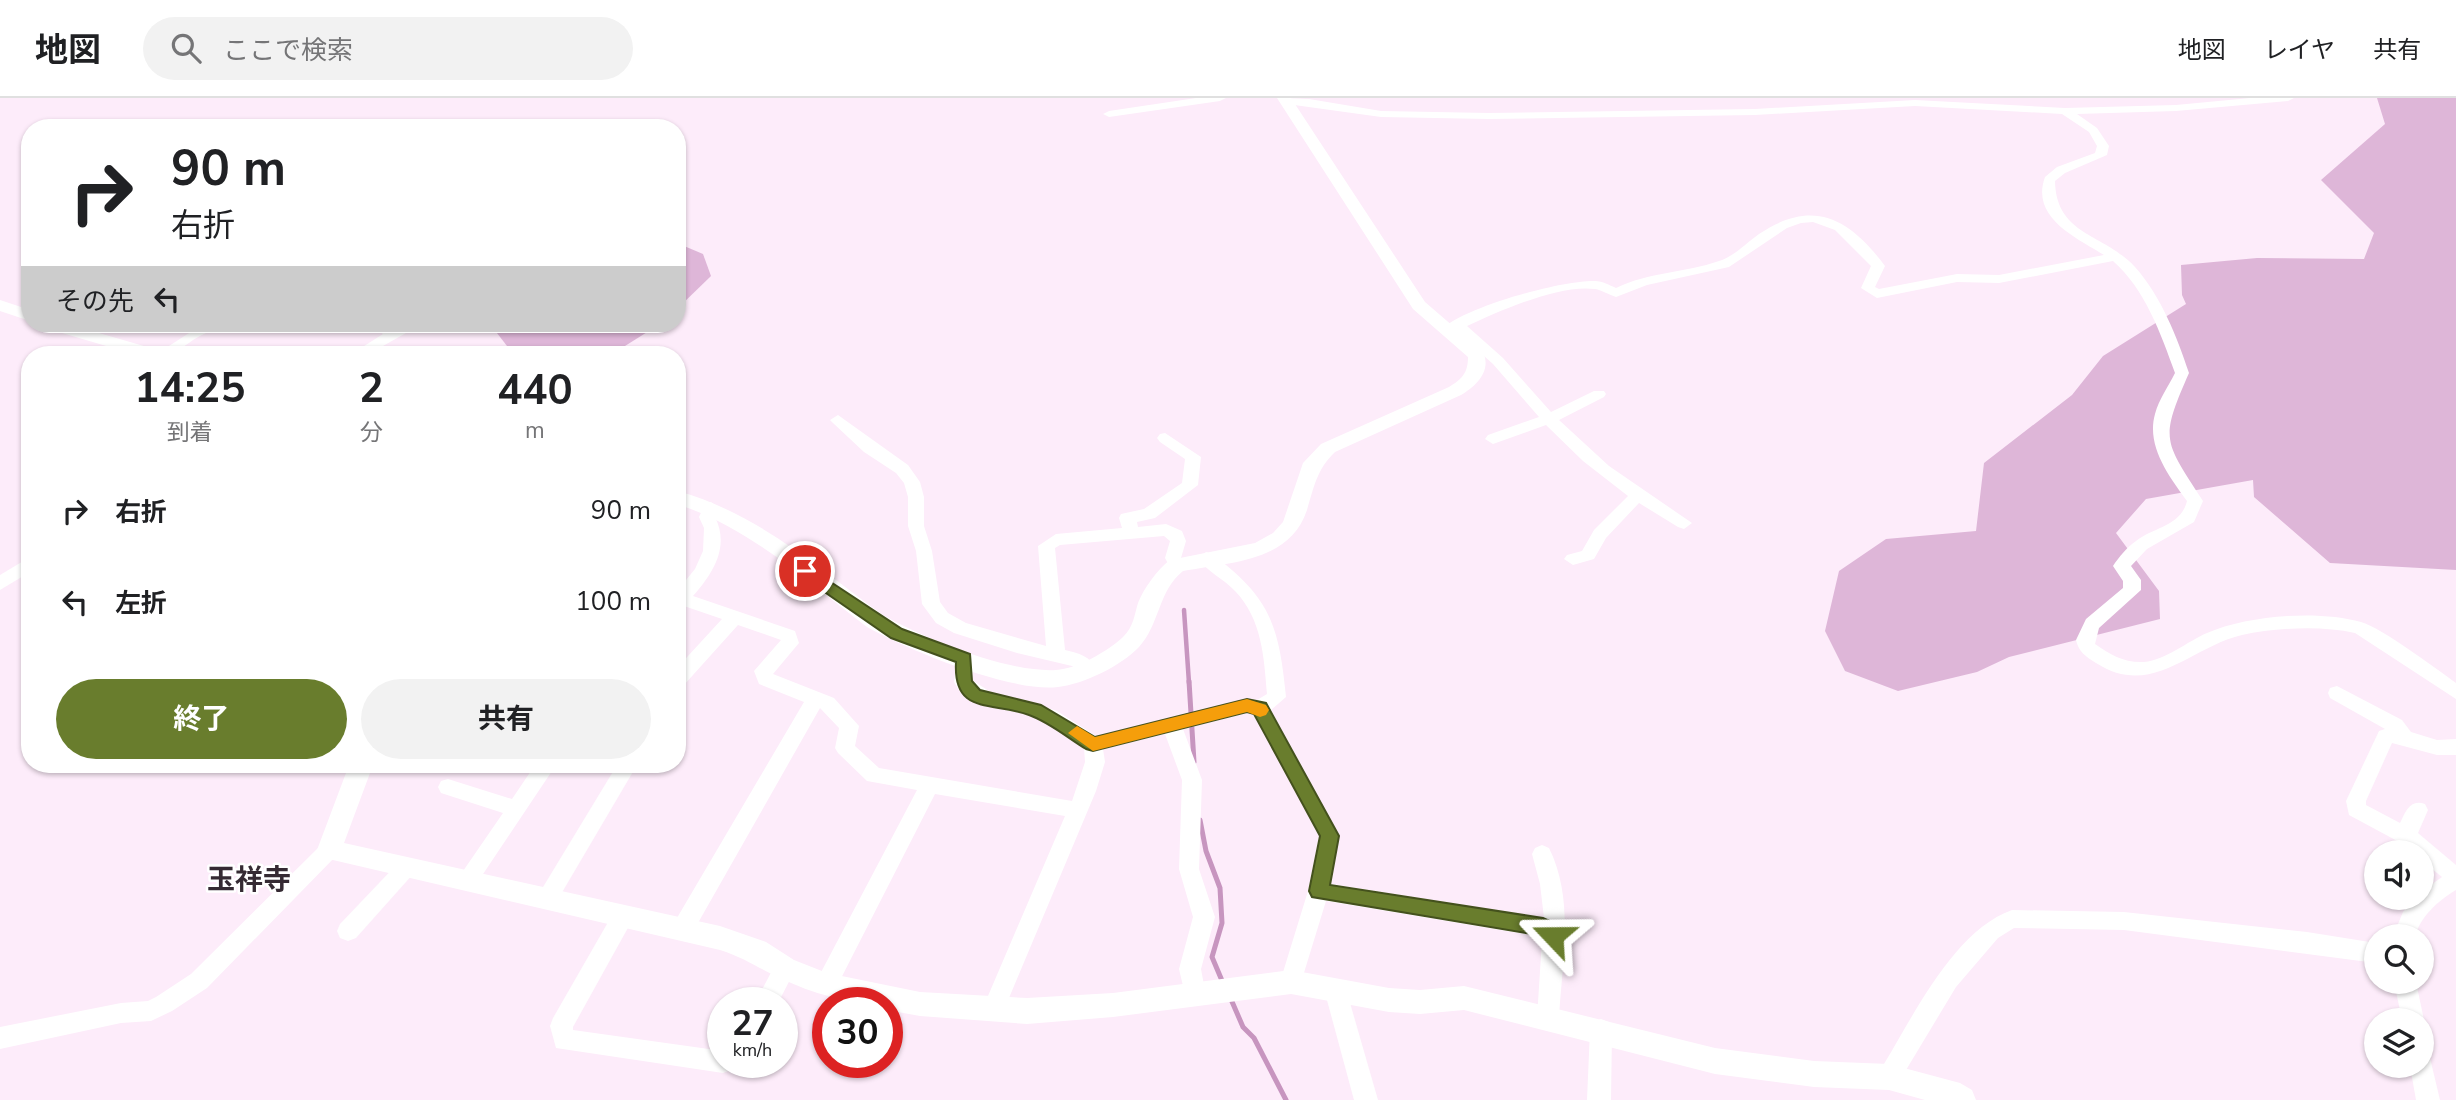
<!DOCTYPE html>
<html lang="ja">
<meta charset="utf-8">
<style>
:root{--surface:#fff;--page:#f2f2f2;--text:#202124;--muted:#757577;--line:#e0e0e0;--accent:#697d2d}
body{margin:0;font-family:"Nunito Sans","Noto Sans JP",sans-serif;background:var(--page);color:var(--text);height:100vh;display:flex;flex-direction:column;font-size:26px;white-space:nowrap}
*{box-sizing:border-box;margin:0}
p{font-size:23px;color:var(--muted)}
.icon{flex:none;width:38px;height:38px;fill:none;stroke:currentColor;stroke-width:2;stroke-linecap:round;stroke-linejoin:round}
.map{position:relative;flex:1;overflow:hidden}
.details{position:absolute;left:21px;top:248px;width:665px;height:427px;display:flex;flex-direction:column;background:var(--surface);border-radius:28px;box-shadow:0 2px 5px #0004}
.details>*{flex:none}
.banner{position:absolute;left:21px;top:21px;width:665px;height:214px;border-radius:28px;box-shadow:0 2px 5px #0004;background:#fff;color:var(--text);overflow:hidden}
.fabs{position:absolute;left:2364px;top:742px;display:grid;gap:14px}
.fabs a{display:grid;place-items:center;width:70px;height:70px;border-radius:50%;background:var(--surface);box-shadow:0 2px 5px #0004;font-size:35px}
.speed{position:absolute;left:707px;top:889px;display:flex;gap:14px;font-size:35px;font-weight:700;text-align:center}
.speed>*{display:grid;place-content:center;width:91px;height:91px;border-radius:50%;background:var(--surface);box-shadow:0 2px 5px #0004;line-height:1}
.speed small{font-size:18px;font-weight:400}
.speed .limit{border:10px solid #d22;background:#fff;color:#111}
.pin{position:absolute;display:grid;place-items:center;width:60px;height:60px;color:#fff;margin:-30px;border:4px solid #fff;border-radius:50%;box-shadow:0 2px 7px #0007}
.me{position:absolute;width:77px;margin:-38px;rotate:293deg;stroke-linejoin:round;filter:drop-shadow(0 0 5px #0008)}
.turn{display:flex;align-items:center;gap:24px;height:147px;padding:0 35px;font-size:32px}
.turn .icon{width:91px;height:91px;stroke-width:2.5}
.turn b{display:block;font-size:49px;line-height:60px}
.then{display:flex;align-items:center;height:66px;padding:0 35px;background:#0003;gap:14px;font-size:26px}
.eta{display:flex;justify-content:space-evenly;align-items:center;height:119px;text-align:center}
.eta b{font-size:42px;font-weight:700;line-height:49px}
.action{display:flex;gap:14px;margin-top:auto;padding:14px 35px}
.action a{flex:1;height:80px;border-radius:42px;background:var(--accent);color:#fff;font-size:28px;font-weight:700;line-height:80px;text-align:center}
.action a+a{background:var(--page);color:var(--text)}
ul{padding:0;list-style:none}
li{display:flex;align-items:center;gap:21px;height:91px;padding:0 35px}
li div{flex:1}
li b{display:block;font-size:26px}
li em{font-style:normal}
header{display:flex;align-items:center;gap:42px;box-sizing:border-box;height:98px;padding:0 35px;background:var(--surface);border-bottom:2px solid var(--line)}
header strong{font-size:33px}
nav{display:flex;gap:38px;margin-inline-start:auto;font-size:24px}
.search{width:490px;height:63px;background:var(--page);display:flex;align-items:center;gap:18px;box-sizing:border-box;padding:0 24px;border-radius:38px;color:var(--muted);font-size:26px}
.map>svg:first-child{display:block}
.green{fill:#deb6d8}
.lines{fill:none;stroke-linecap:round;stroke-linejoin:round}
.stream-far1{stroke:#c795bf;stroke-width:4.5}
.stream{stroke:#c795bf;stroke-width:5}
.minor{fill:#fff;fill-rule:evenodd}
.tertiary{fill:#fff;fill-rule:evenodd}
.route{fill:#697d2d;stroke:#44511d;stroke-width:2}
.slow{fill:#f59e0b}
.labels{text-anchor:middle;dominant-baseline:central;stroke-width:5;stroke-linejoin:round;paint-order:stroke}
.quarter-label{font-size:28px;font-weight:bold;fill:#352a33;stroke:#fff}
</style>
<header>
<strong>地図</strong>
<div class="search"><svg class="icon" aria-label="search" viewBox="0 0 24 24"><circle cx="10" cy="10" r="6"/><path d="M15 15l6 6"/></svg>ここで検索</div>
<nav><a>地図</a><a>レイヤ</a><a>共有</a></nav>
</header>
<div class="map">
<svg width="2456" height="1002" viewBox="0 0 2456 1002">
<rect width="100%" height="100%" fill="#fdecfa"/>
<!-- green -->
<g class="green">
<path d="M2377,0H2456V472L2330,465L2254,399L2253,382L2146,401L2116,435L2159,493L2160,521L2009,559L1977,574L1898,593L1845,573L1825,533L1839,473L1886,441L1976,433L1984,365L2072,297L2103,258L2186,206L2182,197L2181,167L2257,160L2364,161L2374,135L2321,82L2385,26Z"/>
<path d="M677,145L703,156L711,178L677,211Z"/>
<path d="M490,226H660L625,248L582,257H538L507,248Z"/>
</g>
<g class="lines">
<!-- stream-far1 -->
<path class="stream-far1" d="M1184,512L1189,585"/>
<!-- stream -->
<g class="stream">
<path d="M1189,583L1194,664"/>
<path d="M1200,722L1206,753L1220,790L1222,825L1212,859L1223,885"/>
<path d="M1230,899L1243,929L1254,940L1286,1002"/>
</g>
<!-- minor -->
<g class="minor">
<path d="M1196,0H1226L1220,3L1109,19L1103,16L1109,13Z"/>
<path d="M2250,0H2294L2288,3L2176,13L2077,16L2097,30L2109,48L2107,57L2065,75L2055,83C2056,138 2104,135 2135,169C2161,198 2177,239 2189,275C2159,343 2164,342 2203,403L2194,424L2147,451L2131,468L2141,482V492L2099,530L2095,546C2111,557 2124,565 2144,564C2166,562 2188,543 2207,535C2248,517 2319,512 2361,524C2382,530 2435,570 2456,585V601L2355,535C2320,527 2276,530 2242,537C2190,549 2152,601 2096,565C2085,558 2079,554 2076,542L2086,521L2123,490V483L2113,468C2119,459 2127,449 2136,443C2154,429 2181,428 2187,403C2169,378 2146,348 2155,316C2159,301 2168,289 2175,275C2161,236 2145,191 2113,163L1999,185L1957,184L1877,200L1861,190L1871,168L1835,132L1813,124L1801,125L1787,130L1729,169L1647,187L1616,199C1609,197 1602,192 1595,191C1559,186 1500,213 1467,228L1503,260L1551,314L1594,293H1604L1606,296L1604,299L1559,322L1609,368L1692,425L1684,431L1678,429L1639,405L1606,440L1594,461L1573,467L1564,461L1567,457L1582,453L1594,432L1628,398L1583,363L1546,327L1493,346L1485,341L1488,337L1539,319L1493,266L1456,233L1448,236L1441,232C1464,209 1562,182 1595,183C1603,183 1609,187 1616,190C1649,174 1685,175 1719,163C1735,158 1746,145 1759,136C1813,100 1849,120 1885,168L1875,189L1879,191L1957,176L1999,177L2104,157C2077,140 2030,120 2045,79L2057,69L2095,55L2097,48L2089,34L2062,16L1915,8L1755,17L1489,21L1381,19L1287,6L1281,3L1285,0L1309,1L1381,13L1489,15L1755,11L1915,2L2065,10L2176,7Z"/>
<path d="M203,226H238C229,233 216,230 206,235C185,244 180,258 155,257Z"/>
<path d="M368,226H385L394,230L404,226H422L367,257H350L383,236Z"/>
<path d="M838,317L908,367L920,384L924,399V428L932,453L940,504L948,515L966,525L1046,548L1038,448L1056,436L1122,430L1119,420L1121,416L1144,411L1182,385L1185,361L1160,344L1157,340L1160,336L1165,335L1201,359L1198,387L1155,420L1137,424L1138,429L1166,426L1182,433L1186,443L1181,460L1186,467L1177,473L1171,471L1165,460L1170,443L1164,438L1060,447L1055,450L1065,552C1079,555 1090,558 1097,572L1094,577L1088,579L1072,568L1017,555L954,535L936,525L922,506L916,453L908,428V399L904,385L896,375L864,354L833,325L830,322Z"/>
<path d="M711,404L719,410L715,419C730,449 713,475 693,498L795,533L799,545L773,576L834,600L859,628L855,648L879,670L1072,703L1085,664L1084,649C1068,637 1051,625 1032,618C1005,609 969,613 954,584L958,555H970L973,560L972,582L992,595L1025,602L1057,613L1096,638L1247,601L1257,602L1267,596C1264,559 1262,521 1235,493C1224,481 1206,473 1198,460L1206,454L1212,456C1271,500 1279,528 1286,599L1271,612L1339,738L1331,786L1544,820L1540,786L1532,756L1535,750L1542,747L1549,750C1575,802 1562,864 1559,920L1556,927L1548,931L1540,927L1537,920L1542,842L1537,838L1326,803L1299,891L1291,894L1283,891L1280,884L1308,793L1319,738L1254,616L1247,615L1183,631L1202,682L1199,771L1215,819L1201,871L1206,898L1203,905L1195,908L1187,905L1179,871L1193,819L1179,771L1182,682L1165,636L1103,651L1105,664L1096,693L1001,919L993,922L985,919L982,912L1065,718L935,696L834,894L826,897L818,894L815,887L818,880L917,692L867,683L838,655L835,650L839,630L820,610L690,839L682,842L674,839L671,832L674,825L804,604L759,586L754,573L781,542L738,527L684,587L677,589V570L722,521L684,508L677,510V493L695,471L703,453L704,430L699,419L705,406Z"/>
<path d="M30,459V474L0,492V477Z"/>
<path d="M2337,588L2402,622L2411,634L2437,642L2456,641V657H2437L2392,645L2366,703V707L2400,725C2406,713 2410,701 2425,706L2428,712L2418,735L2456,767V792C2438,803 2421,818 2415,838H2393L2403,814L2414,800H2422V793L2442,779L2422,763V754H2412L2401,745L2349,717L2346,703L2379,633L2385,631L2330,600L2328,595L2330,590Z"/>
<path d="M535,667H556L475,788L468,791L461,788L458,782L461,776L503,715L441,695L438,689L441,683L448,681L512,701Z"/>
<path d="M617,667H637L554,808L547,810L540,808L536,801L540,794Z"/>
<path d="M329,743L336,746L339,752L336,758L207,890L172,913L151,923L121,925L0,951V929L121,905L148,903L156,899L191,876L322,746Z"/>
<path d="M407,760L414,763L417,769L414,775L356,840L348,843L340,840L337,833L340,826L400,763Z"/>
<path d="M623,810L631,812L634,819L573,929V932L723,953V964H734L731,972L723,975L556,950L550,928L553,920L615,812Z"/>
<path d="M2012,812L2124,814L2307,834L2376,845V865L2124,832L2014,830L1998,840L1956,889L1897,987L1889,990L1881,987L1877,979L1881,971C1913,919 1953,833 2012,812Z"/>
<path d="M785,860L793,863L796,870L778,905H755L777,863Z"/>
<path d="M1335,881L1343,884L1346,891L1378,1002H1354L1324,891L1327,884Z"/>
<path d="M2394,884H2416L2424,922L2422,927V922H2402Z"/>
<path d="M1601,921L1609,924L1612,932L1611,1002H1587L1590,932L1593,924Z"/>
<path d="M2422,957L2430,960L2440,1002H2416L2410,968H2422Z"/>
</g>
<!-- tertiary -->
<g class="tertiary">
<path d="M1277,0H1291L1425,204L1483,254C1492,273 1476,288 1461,297L1335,354C1317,371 1314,389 1307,412C1290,464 1230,464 1183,473C1158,493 1160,526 1139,549C1121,568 1084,586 1058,589C1012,595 908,552 867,529C807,483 750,430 677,406V393C756,414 818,470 883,517C925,541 1008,575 1056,572C1077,571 1108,553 1123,539C1134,528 1134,518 1138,505C1144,490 1157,472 1170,462L1255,445L1273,435L1283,424L1303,365L1321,346L1449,289C1462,281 1468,275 1468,259L1413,211Z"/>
<path d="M0,202L30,212V223L0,213Z"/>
<path d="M43,226H68L161,253L164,257H137L45,230Z"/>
<path d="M349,667H373L344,745L720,828L766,844L794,862L827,875L920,894L1027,900L1113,895L1291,872L1389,890L1420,892L1464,888L1715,950L1814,963L1889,966L1960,985L1972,992L1976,1002H1925L1889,992L1814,989L1715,976L1464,912L1420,916L1389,914L1291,896L1113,919L1027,926L920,918L887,912V905C847,905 815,897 778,879C756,869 745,860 720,852L320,759L317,752Z"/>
</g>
</g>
<!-- route -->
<path class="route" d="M805,467L902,531L970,556L972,583L980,592L1041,607L1095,639L1247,601L1266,605L1339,738L1330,787L1543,820L1550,823L1563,838L1560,844L1553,847L1538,837L1312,799L1309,793L1320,738L1254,616L1247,614L1093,653L1086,651C1068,640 1049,624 1029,617C992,603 953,618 956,564L891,540L800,477V469Z"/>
<!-- slow -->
<path class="slow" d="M1247,601L1266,607L1269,612L1266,617L1260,619L1247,614L1093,653L1068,635L1077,628L1095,639Z"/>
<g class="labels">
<!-- quarter labels -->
<g class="quarter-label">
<text x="249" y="782">玉祥寺</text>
</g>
</g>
</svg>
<div class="fabs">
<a><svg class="icon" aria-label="sound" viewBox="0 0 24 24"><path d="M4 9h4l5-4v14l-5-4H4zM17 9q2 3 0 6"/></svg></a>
<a><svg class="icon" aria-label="search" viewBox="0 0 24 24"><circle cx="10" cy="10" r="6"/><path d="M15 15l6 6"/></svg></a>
<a><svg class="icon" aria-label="layers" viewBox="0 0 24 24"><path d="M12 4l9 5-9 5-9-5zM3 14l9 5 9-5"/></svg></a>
</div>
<div class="speed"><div>27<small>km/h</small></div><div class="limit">30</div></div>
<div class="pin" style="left:805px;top:473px;background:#d93025"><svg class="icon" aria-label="arrive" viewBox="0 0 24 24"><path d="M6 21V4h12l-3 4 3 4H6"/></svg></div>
<svg class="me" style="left:1553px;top:838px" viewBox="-20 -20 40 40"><path d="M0-17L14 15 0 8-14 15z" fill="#697d2d" stroke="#fff" stroke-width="4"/></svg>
<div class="banner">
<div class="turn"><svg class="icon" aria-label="right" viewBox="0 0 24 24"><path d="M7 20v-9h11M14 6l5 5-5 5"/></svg><div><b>90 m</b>右折</div></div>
<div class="then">その先<svg class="icon" aria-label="left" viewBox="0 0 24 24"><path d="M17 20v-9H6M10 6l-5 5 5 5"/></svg></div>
</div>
<section class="details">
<div class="eta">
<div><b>14:25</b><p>到着</p></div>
<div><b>2</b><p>分</p></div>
<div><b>440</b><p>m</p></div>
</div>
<ul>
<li><svg class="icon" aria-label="right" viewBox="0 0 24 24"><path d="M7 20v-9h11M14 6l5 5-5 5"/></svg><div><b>右折</b></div><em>90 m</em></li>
<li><svg class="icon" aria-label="left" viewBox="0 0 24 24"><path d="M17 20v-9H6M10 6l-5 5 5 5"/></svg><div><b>左折</b></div><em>100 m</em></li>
</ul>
<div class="action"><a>終了</a><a>共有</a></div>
</section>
</div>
